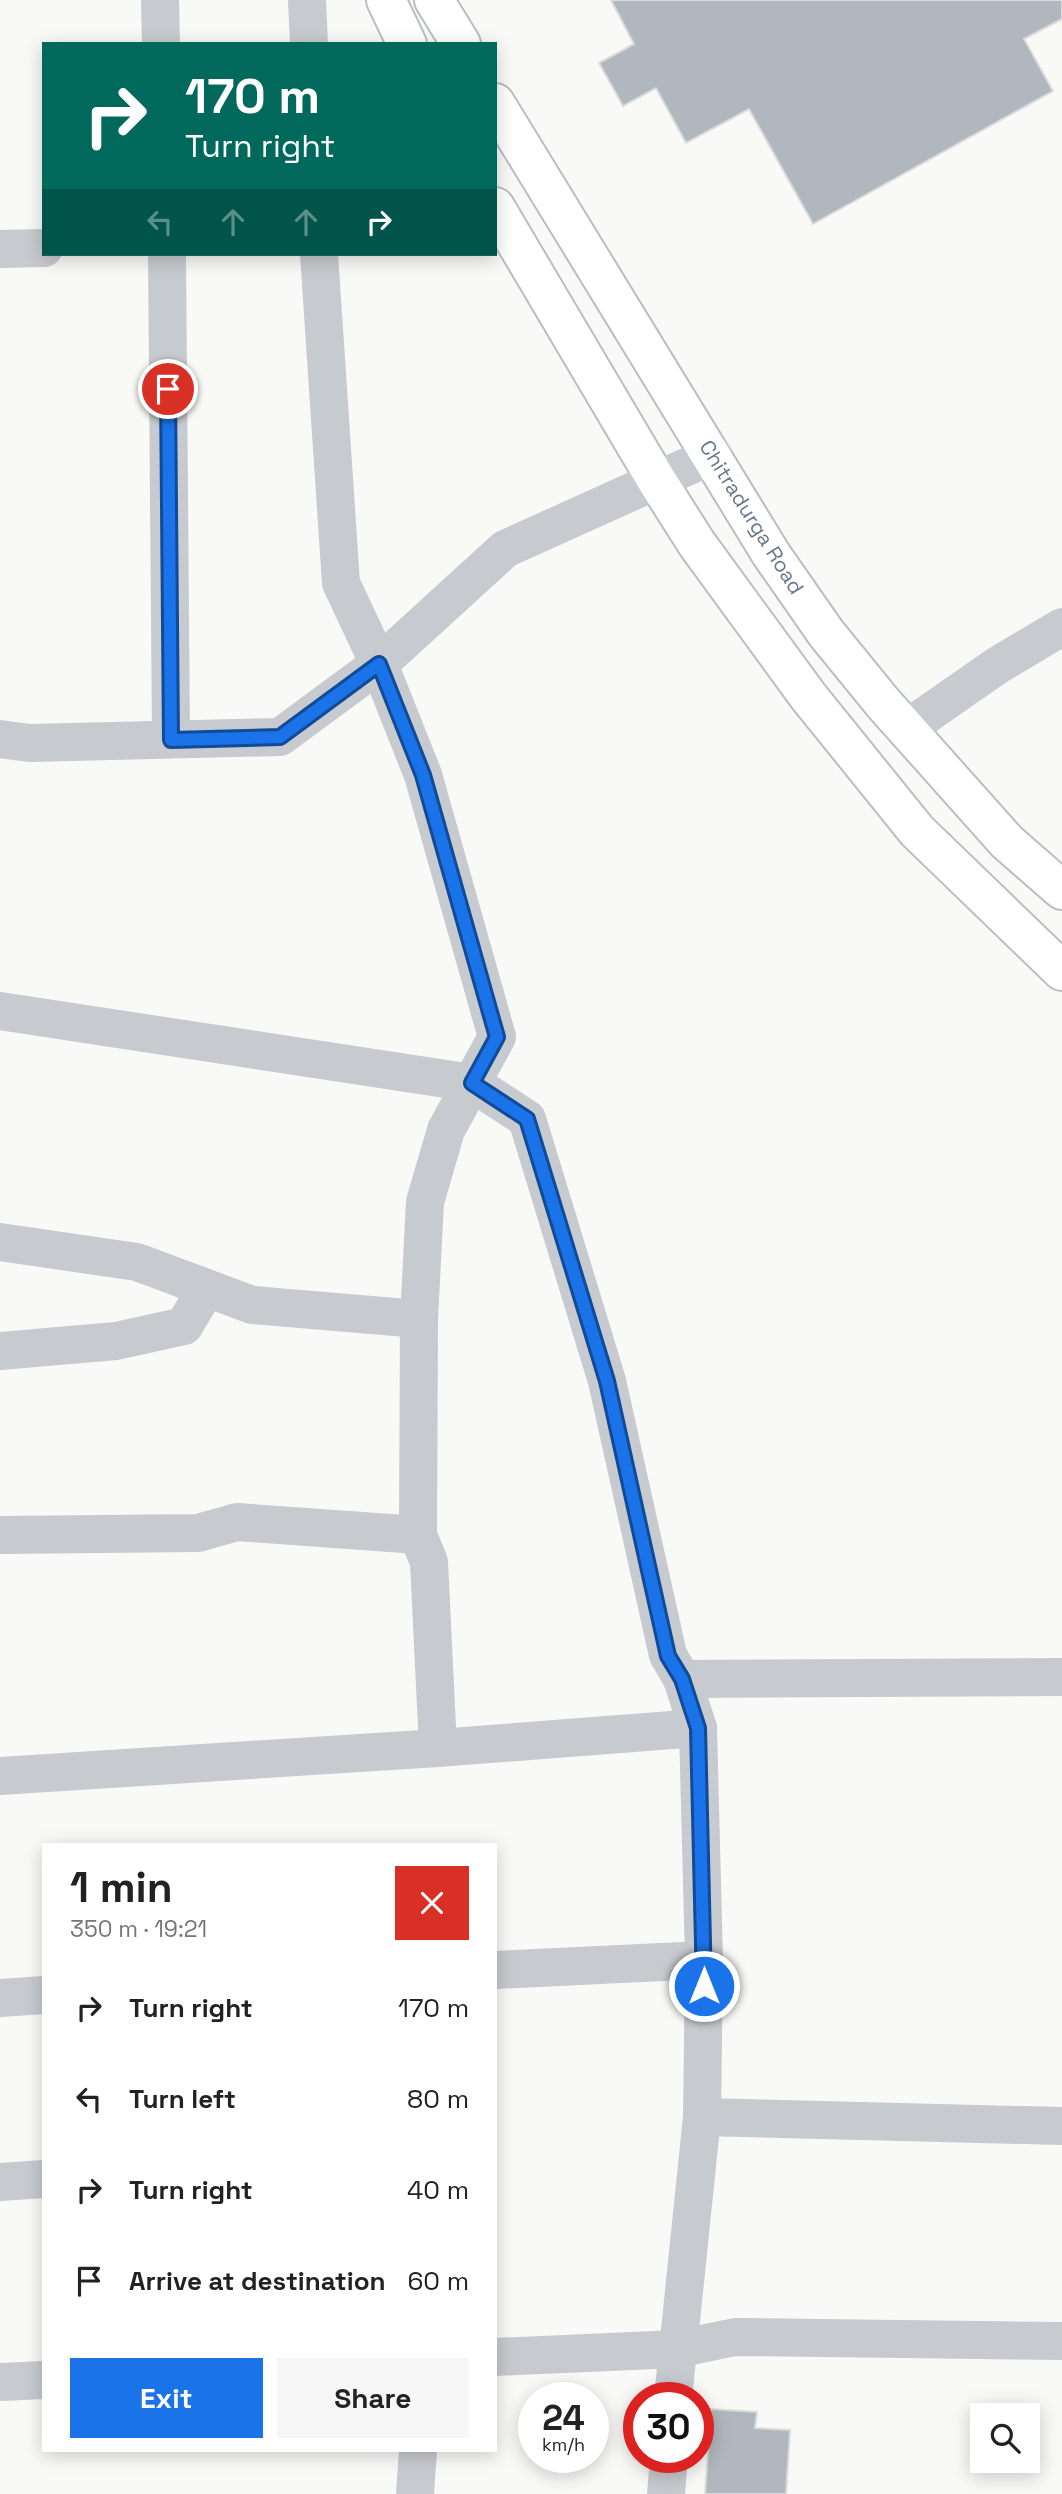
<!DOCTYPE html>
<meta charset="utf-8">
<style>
:root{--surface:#fff;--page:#f6f6f6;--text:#222;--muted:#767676;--accent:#1a73e8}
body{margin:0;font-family:"Space Grotesk",sans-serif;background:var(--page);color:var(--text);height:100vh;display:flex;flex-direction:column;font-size:26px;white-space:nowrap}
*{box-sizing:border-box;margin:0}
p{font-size:23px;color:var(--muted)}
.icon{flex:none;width:38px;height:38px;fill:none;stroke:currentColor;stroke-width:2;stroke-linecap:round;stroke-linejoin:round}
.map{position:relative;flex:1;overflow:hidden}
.details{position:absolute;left:42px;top:1843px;width:455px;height:609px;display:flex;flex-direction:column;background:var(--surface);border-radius:0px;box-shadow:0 4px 18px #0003}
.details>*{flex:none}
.top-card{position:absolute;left:42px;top:42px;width:455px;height:214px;border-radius:0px;box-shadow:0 4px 18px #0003;background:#00695c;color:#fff;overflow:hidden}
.buttons{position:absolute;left:970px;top:2403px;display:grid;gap:14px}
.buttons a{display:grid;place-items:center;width:70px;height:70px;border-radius:0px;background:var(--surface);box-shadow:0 4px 18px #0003;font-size:35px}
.speed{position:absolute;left:518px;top:2382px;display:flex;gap:14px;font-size:35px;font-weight:700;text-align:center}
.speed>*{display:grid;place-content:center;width:91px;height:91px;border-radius:50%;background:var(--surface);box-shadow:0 4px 18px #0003;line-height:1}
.speed small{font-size:18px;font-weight:400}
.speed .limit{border:10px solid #d22;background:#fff;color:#111}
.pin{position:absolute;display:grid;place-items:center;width:60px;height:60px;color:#fff;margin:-30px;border:4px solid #fff;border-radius:50%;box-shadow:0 2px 7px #0007}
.me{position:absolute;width:77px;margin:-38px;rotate:0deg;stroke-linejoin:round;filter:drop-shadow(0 0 5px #0008)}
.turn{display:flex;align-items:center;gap:24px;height:147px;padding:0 28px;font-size:32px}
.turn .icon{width:91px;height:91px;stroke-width:2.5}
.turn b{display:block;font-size:49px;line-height:60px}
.lanes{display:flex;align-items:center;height:66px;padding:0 28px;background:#0003;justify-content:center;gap:35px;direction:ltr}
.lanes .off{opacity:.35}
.round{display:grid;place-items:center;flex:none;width:74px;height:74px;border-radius:0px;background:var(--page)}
.overview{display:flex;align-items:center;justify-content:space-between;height:119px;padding:0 28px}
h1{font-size:42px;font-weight:600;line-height:52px}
.action{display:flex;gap:14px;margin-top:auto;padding:14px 28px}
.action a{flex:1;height:80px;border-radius:0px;background:var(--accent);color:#fff;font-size:28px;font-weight:600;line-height:80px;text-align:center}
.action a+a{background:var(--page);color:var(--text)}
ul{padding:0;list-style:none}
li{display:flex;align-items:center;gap:21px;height:91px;padding:0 28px}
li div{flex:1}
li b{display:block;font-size:26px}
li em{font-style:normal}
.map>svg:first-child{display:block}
.building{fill:#b0b7be;stroke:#dbdbd9;stroke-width:2}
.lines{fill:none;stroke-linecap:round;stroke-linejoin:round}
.major-casing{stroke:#babec2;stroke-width:42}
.minor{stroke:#c7cace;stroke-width:38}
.major{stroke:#fff;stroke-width:38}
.route-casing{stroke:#114b97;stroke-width:18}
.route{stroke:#1a73e8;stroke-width:12}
.labels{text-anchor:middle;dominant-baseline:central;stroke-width:7;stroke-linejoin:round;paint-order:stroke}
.street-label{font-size:21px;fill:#687789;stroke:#fff}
</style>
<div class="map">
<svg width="1062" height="2494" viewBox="0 0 1062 2494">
<rect width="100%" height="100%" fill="#f9f9f7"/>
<!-- building -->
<g class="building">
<path d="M611,0H1062V19L1024,39L1053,91L813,224L749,109L686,143L656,88L623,106L599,63L634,44Z"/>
<path d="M711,2409L757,2412L755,2428L790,2430L786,2494H705Z"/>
</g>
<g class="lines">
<!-- major casing -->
<g class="major-casing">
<g id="major">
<path d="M386,0L407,44"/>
<path d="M434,0L461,44"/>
<path d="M495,103L771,554L826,633L883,703L1007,842L1062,890"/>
<path d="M495,207L657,481L697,544L808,696L917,831L1062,971"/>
</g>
</g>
<!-- minor -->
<g class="minor">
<path d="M160,0L161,44"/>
<path d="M307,0L309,44"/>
<path d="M0,249L44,248"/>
<path d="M167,254L171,739"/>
<path d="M319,254L341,583L379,664L423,775L497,1037L446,1130L425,1202L419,1319"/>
<path d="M906,729L998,665L1062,627"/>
<path d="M0,739L30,743L280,737L379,664L505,549L713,455"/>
<path d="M0,1011L472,1083L527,1119L607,1381L668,1655L682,1679L698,1728L704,1960L702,2117L673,2398"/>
<path d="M0,1242L137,1262L252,1305L419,1319L418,1535L429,1562L438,1748"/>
<path d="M0,1351L116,1341L184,1326L206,1289"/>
<path d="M0,1535L198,1533L237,1522L418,1535"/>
<path d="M682,1679L1062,1677"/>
<path d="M0,1776L438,1748L698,1728"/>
<path d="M495,1970L704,1960"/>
<path d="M0,1998L44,1995"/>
<path d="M702,2117L1062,2126"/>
<path d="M0,2182L44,2179"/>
<path d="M495,2357L677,2349L735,2337L1062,2341"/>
<path d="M0,2382L44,2380"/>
<path d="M415,2494L418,2450"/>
<path d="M666,2494L669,2457"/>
</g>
<!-- major -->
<use href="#major" class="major"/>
</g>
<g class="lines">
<!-- route casing -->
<g class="route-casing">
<path id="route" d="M168,389L171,740L280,737L379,664L423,775L497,1037L472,1083L527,1119L607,1381L668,1656L682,1679L698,1728L704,1986"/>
</g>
<!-- route -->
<use href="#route" class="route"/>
</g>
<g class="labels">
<!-- street labels -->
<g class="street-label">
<text transform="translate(752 517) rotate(58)">Chitradurga Road</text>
</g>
</g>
</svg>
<div class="buttons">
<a><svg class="icon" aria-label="search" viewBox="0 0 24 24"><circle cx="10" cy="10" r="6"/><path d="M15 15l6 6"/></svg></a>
</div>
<div class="speed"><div>24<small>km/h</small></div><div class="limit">30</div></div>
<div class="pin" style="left:168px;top:389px;background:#d93025"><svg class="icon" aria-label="arrive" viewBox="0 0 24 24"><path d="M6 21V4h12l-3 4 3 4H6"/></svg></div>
<svg class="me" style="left:704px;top:1986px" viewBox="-20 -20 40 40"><circle r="17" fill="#1a73e8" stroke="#fff" stroke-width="3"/><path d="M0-11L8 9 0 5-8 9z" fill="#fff"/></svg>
<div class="top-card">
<div class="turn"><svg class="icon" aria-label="right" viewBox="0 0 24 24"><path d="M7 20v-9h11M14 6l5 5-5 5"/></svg><div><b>170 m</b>Turn right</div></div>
<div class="lanes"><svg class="icon off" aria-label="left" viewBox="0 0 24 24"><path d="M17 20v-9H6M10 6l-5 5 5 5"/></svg><svg class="icon off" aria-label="ahead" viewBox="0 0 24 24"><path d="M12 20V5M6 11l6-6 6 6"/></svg><svg class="icon off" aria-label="ahead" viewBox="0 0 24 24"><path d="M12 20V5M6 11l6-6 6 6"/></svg><svg class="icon" aria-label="right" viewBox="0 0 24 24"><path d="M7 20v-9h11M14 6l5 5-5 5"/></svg></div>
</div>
<section class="details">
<div class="overview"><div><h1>1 min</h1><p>350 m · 19:21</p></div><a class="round" style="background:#d93025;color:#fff"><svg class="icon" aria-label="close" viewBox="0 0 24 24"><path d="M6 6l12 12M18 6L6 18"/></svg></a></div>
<ul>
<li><svg class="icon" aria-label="right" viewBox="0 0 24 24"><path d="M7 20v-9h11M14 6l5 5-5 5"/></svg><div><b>Turn right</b></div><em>170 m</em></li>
<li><svg class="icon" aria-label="left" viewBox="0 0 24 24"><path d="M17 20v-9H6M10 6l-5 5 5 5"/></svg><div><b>Turn left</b></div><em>80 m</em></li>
<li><svg class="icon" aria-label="right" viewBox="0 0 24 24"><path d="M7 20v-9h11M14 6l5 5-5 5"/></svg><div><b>Turn right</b></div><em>40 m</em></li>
<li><svg class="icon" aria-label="arrive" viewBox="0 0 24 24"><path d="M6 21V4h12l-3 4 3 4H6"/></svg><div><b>Arrive at destination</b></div><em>60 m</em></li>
</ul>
<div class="action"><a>Exit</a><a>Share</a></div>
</section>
</div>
